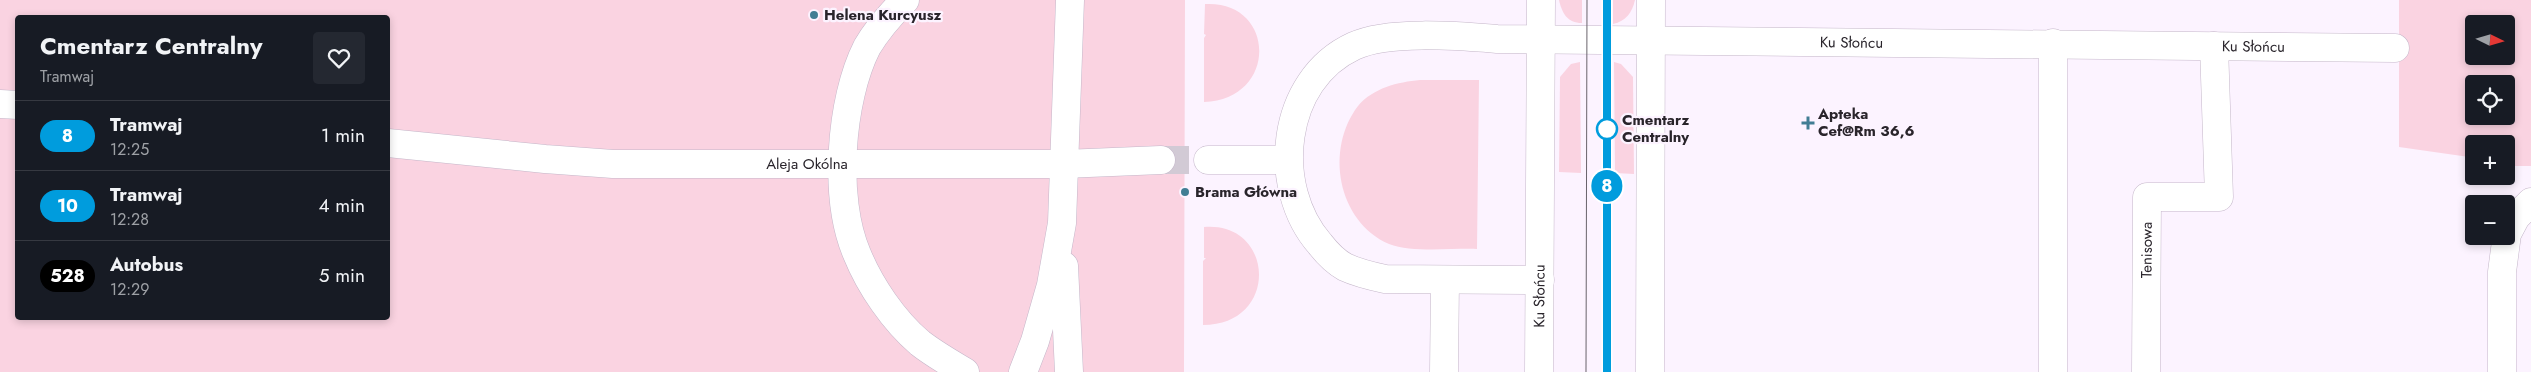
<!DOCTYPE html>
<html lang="pl">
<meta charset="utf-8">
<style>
body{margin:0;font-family:Jost,sans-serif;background:#242831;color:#f1f3f6;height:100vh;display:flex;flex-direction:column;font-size:19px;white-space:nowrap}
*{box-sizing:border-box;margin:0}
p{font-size:16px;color:#9ea1a6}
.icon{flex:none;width:28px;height:28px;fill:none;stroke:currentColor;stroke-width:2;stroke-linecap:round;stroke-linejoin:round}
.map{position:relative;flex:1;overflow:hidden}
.sheet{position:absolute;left:15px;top:15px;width:375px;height:305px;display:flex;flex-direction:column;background:#171b24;border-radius:5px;box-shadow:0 2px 8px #0003}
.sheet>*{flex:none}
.badge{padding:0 10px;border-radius:16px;font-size:18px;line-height:32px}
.needle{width:32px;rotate:95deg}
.buttons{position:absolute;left:2465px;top:15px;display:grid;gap:10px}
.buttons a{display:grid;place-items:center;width:50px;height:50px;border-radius:5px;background:#171b24;box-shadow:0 2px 8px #0003;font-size:25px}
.map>.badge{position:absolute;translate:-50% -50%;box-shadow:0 0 0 2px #fff}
.round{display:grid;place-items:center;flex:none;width:52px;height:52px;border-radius:5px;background:#242831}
.overview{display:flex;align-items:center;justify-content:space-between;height:85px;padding:0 25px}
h1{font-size:24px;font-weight:700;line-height:38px}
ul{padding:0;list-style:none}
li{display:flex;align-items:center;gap:15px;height:70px;padding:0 25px;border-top:1px solid #363941}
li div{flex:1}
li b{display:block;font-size:19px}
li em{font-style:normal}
li .badge{min-width:55px;font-weight:700;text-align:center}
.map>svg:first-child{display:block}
.green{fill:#fad3e1;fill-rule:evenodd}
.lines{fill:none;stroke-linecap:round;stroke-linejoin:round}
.minor-tunnel{stroke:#d2cad5;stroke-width:28;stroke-dasharray:28 14;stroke-linecap:butt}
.minor-casing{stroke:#c4b6c9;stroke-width:29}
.major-casing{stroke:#c4b6c9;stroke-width:29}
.minor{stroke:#fff;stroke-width:28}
.major{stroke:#fff;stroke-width:28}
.tram{stroke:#69636b;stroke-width:1}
.line-casing{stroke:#fff;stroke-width:11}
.line{stroke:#009cdd;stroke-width:8}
.poi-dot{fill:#417d94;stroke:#fcf3ff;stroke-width:2}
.stop-dot{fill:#fff;stroke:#009cdd;stroke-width:2.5}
.labels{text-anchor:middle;stroke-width:4.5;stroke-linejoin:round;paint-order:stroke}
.poi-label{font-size:15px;font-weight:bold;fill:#29242b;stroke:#fcf3ff;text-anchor:start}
.street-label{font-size:15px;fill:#29242b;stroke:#fcf3ff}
.stop-label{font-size:15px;font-weight:bold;fill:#29242b;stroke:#fcf3ff;text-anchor:start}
</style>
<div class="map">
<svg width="2531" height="372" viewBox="0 0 2531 372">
<rect width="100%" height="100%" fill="#fcf3ff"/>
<!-- green -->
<g class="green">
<path d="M0,0H1185L1184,372H0ZM18,18H388V318H18Z"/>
<path d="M1559,0H1582V23C1567,23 1562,13 1559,0Z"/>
<path d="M1613,0H1635C1632,13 1626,21 1613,24Z"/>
<path d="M2399,0H2531V166H2506V144H2474V166L2468,167L2469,157L2399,147ZM2474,24H2506V56H2474ZM2474,84H2506V116H2474Z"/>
<path d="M1205,4C1276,0 1279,99 1204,102V38L1206,35L1204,34Z"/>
<path d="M1580,62L1581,173L1559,172L1560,77L1571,64Z"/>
<path d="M1614,62L1621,64L1633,77L1634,174L1615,173Z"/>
<path d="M1420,80H1479L1477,249C1452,248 1412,253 1389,244C1337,221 1325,149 1358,106C1373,88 1398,82 1420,80Z"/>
<path d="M1204,227C1275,221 1280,325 1203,325V261L1206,258H1204Z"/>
</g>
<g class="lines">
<!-- minor-tunnel -->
<path class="minor-tunnel" d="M1161,160H1208"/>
<!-- minor casing -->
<g class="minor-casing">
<g id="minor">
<path d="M905,0C891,14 877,30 867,47C840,100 833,199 857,254C870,286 894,321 920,343C934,354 950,363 965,372"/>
<path d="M0,104L18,105"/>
<path id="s1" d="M388,143L545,159L613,164H1064L1161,160"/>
<path d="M1208,160H1288"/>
<path d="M1064,266L1069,372"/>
<path id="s2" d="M1540,280L1385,279C1371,276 1358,273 1345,267C1336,262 1327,253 1320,244C1270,187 1280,80 1354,46C1388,30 1459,36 1497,39L2395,48"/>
<path d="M1023,372L1035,341L1051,285L1062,223L1070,0"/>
<path d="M1444,372L1445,280"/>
<path d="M2053,372V43"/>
<path id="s3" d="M2146,372L2147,197H2219L2214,46"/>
<path d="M2502,372V272L2507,234L2516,217L2531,202"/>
</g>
</g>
<!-- major casing -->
<g class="major-casing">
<g id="major">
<path id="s4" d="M1539,372L1541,0"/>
<path d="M1650,372L1651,0"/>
</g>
</g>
<!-- minor -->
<use href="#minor" class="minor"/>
<!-- major -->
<use href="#major" class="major"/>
<!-- tram -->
<g class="tram">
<path d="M1586,372L1587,0"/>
<path d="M1607,372V0"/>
</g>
</g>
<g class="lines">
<!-- line casing -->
<g class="line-casing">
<path id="line" d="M1607,0V372"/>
</g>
<!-- line -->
<use href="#line" class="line"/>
</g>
<!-- markers -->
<g class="poi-dot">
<circle cx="814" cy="15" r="5"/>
<path d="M1805.5 115.5h5v5h5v5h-5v5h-5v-5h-5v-5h5z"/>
<circle cx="1185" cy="192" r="5"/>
</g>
<circle class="stop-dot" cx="1607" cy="129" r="10"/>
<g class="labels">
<!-- poi labels -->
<g class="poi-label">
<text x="824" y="20">Helena Kurcyusz</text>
<text x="1818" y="119">Apteka<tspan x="1818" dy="17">Cef@Rm 36,6</tspan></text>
<text x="1195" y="197">Brama Główna</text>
</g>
<!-- street labels -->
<g class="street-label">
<text dy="5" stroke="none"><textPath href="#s2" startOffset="960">Ku Słońcu</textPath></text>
<text dy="5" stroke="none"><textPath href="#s2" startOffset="1362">Ku Słońcu</textPath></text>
<text dy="5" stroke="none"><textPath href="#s1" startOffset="420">Aleja Okólna</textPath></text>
<text dy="5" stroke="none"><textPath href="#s3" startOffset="122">Tenisowa</textPath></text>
<text dy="5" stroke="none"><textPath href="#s4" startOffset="76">Ku Słońcu</textPath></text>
</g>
<!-- stop labels -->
<g class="stop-label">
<text x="1622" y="125">Cmentarz<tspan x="1622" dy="17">Centralny</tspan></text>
</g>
</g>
</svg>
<div class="buttons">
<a><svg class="needle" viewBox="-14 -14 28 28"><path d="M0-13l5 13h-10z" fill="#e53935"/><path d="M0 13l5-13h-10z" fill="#9ea1a6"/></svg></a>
<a><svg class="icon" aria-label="locate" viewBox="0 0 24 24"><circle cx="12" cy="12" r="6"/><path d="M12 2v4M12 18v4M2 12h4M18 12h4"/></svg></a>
<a>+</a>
<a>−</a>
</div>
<b class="badge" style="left:1607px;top:186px;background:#009cdd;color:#fff">8</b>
<section class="sheet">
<div class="overview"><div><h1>Cmentarz Centralny</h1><p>Tramwaj</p></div><a class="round"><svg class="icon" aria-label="heart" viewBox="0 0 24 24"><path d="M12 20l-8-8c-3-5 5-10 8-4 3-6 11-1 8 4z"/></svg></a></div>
<ul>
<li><span class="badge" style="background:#009cdd;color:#fff">8</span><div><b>Tramwaj</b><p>12:25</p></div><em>1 min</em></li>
<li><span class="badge" style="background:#009cdd;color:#fff">10</span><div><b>Tramwaj</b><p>12:28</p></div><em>4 min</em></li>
<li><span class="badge" style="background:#000;color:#fff">528</span><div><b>Autobus</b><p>12:29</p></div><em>5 min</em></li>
</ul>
</section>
</div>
